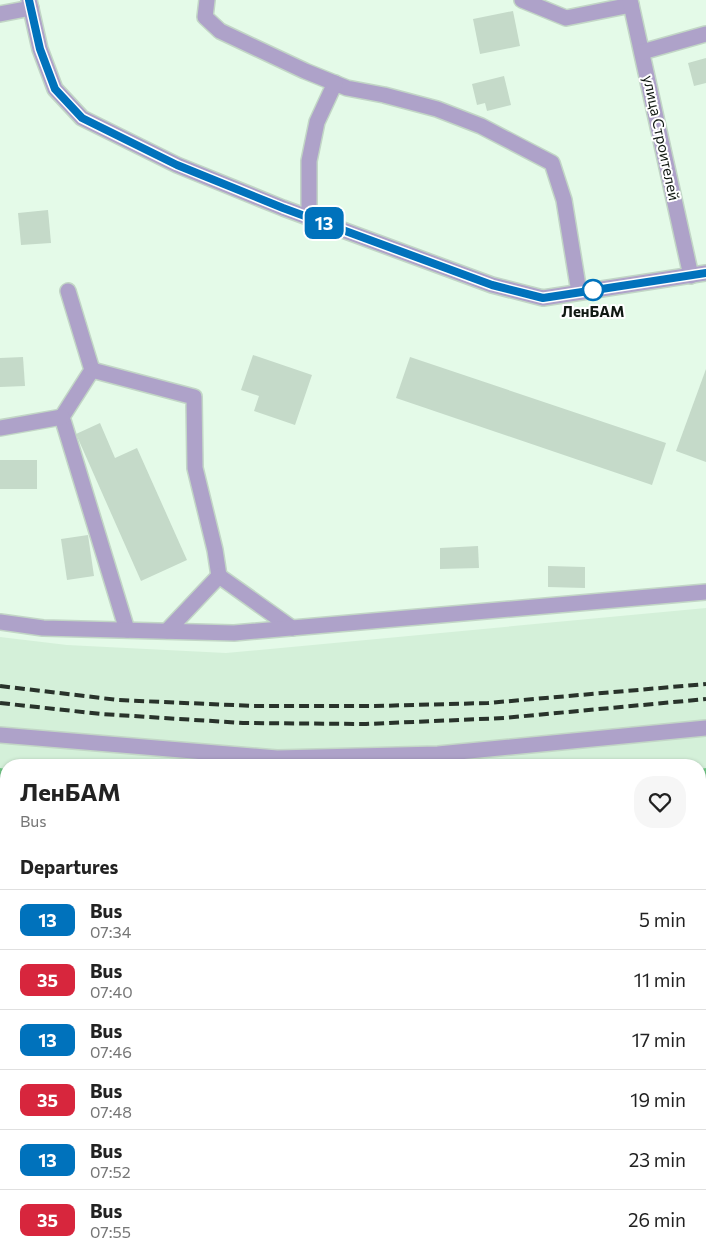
<!DOCTYPE html>
<meta charset="utf-8">
<style>
body{margin:0;font-family:Commissioner,sans-serif;background:#f6f6f6;color:#222;height:100vh;display:flex;flex-direction:column;font-size:19px;white-space:nowrap}
*{box-sizing:border-box;margin:0}
p{font-size:16px;color:#767676}
.icon{flex:none;width:28px;height:28px;fill:none;stroke:currentColor;stroke-width:2;stroke-linecap:round;stroke-linejoin:round}
.map{position:relative;flex:1;overflow:hidden}
.details{position:absolute;left:0px;top:759px;width:706px;height:501px;display:flex;flex-direction:column;background:#fff;border-radius:20px 20px 0 0;box-shadow:0 1px 4px #0004}
.details>*{flex:none}
.badge{padding:0 10px;border-radius:8px;font-size:18px;line-height:32px}
.map>.badge{position:absolute;translate:-50% -50%;box-shadow:0 0 0 2px #fff}
h2{padding:0 20px;font-size:19px;line-height:45px}
.round{display:grid;place-items:center;flex:none;width:52px;height:52px;border-radius:20px;background:#f6f6f6}
.headline{display:flex;align-items:center;justify-content:space-between;height:85px;padding:0 20px}
h1{font-size:24px;font-weight:700;line-height:38px}
ul{padding:0;list-style:none}
li{display:flex;align-items:center;gap:15px;height:60px;padding:0 20px;border-top:1px solid #e0e0e0}
li div{flex:1}
li b{display:block;font-size:19px}
li em{font-style:normal}
li .badge{min-width:55px;font-weight:700;text-align:center}
.map>svg:first-child{display:block}
.built{fill:#d4f0d9}
.forest{fill:#72c987}
.lines{fill:none;stroke-linecap:round;stroke-linejoin:round}
.river{stroke:#d8c8fe;stroke-width:38}
.building{fill:#c5dac9}
.minor-casing{stroke:#c2d6c6;stroke-width:18}
.minor{stroke:#aea2c9;stroke-width:15}
.rail{stroke:#29332b;stroke-width:4;stroke-dasharray:10 5;stroke-linecap:butt}
.line-casing{stroke:#fff;stroke-width:11}
.line{stroke:#0072bc;stroke-width:8}
.stop-dot{fill:#fff;stroke:#0072bc;stroke-width:2.5}
.labels{text-anchor:middle;stroke-width:4;stroke-linejoin:round;paint-order:stroke}
.street-label{font-size:15px;fill:#111913;stroke:#fff}
.stop-label{font-size:15px;font-weight:bold;fill:#111913;stroke:#fff}
</style>
<div class="map">
<svg width="706" height="1259" viewBox="0 0 706 1259">
<rect width="100%" height="100%" fill="#e4fae8"/>
<!-- built -->
<path class="built" d="M706,608V768L700,769V765H6V769L0,768V637L67,645L226,653Z"/>
<!-- forest -->
<path class="forest" d="M0,768L6,769V1254H700V769L706,768V1259H0Z"/>
<g class="lines">
<!-- river -->
<g class="river">
<path d="M700,1110L706,1109"/>
<path d="M0,1218L6,1216"/>
<path d="M456,1254L468,1259"/>
</g>
</g>
<!-- building -->
<g class="building">
<path d="M513,11L520,46L480,54L473,19Z"/>
<path d="M706,58V83L694,86L688,63Z"/>
<path d="M504,76L511,105L487,111L485,103L477,105L472,84Z"/>
<path d="M48,210L51,243L21,245L18,213Z"/>
<path d="M253,355L312,375L295,425L254,411L259,396L241,390Z"/>
<path d="M23,357L25,386L0,387V358Z"/>
<path d="M410,357L666,443L652,485L396,398Z"/>
<path d="M706,369V462L676,451Z"/>
<path d="M100,423L115,458L137,448L187,560L141,581L76,434Z"/>
<rect x="0" y="460" width="37" height="29"/>
<path d="M88,535L94,576L67,580L61,539Z"/>
<path d="M478,546L479,568L440,569V548Z"/>
<path d="M548,566L585,567V588L548,587Z"/>
</g>
<g class="lines">
<!-- minor casing -->
<g class="minor-casing">
<g id="minor">
<path d="M29,0L40,49L55,89L82,118L177,165L283,208L492,285L543,298L706,273"/>
<path d="M207,0L205,17L220,31L305,71L347,88L384,95L437,109L481,126L552,163L564,200L579,292"/>
<path d="M522,0L566,18L631,5"/>
<path d="M630,0L691,276"/>
<path d="M0,14L31,8"/>
<path d="M642,52L706,34"/>
<path d="M309,218V161L317,122L335,83"/>
<path d="M68,291L92,370L62,417L127,630"/>
<path d="M92,370L194,397L195,468L215,550L219,576L292,628"/>
<path d="M0,428L62,417"/>
<path d="M0,622L43,628L234,633L706,592"/>
<path d="M167,631L219,576"/>
<path d="M0,735L277,758L438,754L706,728"/>
</g>
</g>
<!-- minor -->
<use href="#minor" class="minor"/>
<!-- rail -->
<g class="rail">
<path d="M0,686L118,700L254,706H375L488,703L706,684"/>
<path d="M0,703L101,714L243,723L366,724L504,718L706,699"/>
</g>
</g>
<g class="lines">
<!-- line casing -->
<g class="line-casing">
<path id="line" d="M29,0L40,49L55,89L82,118L177,165L283,208L492,285L543,298L706,273"/>
</g>
<!-- line -->
<use href="#line" class="line"/>
</g>
<!-- markers -->
<circle class="stop-dot" cx="593" cy="290" r="10"/>
<g class="labels">
<!-- street labels -->
<g class="street-label">
<text transform="translate(661 138) rotate(78)" y="5">улица Строителей</text>
</g>
<!-- stop labels -->
<g class="stop-label">
<text x="593" y="317">ЛенБАМ</text>
</g>
</g>
</svg>
<b class="badge" style="left:324px;top:223px;background:#0072bc;color:#fff">13</b>
<section class="details">
<div class="headline"><div><h1>ЛенБАМ</h1><p>Bus</p></div><a class="round"><svg class="icon" aria-label="heart" viewBox="0 0 24 24"><path d="M12 20l-8-8c-3-5 5-10 8-4 3-6 11-1 8 4z"/></svg></a></div>
<h2>Departures</h2>
<ul>
<li><span class="badge" style="background:#0072bc;color:#fff">13</span><div><b>Bus</b><p>07:34</p></div><em>5 min</em></li>
<li><span class="badge" style="background:#d7263d;color:#fff">35</span><div><b>Bus</b><p>07:40</p></div><em>11 min</em></li>
<li><span class="badge" style="background:#0072bc;color:#fff">13</span><div><b>Bus</b><p>07:46</p></div><em>17 min</em></li>
<li><span class="badge" style="background:#d7263d;color:#fff">35</span><div><b>Bus</b><p>07:48</p></div><em>19 min</em></li>
<li><span class="badge" style="background:#0072bc;color:#fff">13</span><div><b>Bus</b><p>07:52</p></div><em>23 min</em></li>
<li><span class="badge" style="background:#d7263d;color:#fff">35</span><div><b>Bus</b><p>07:55</p></div><em>26 min</em></li>
</ul>
</section>
</div>
